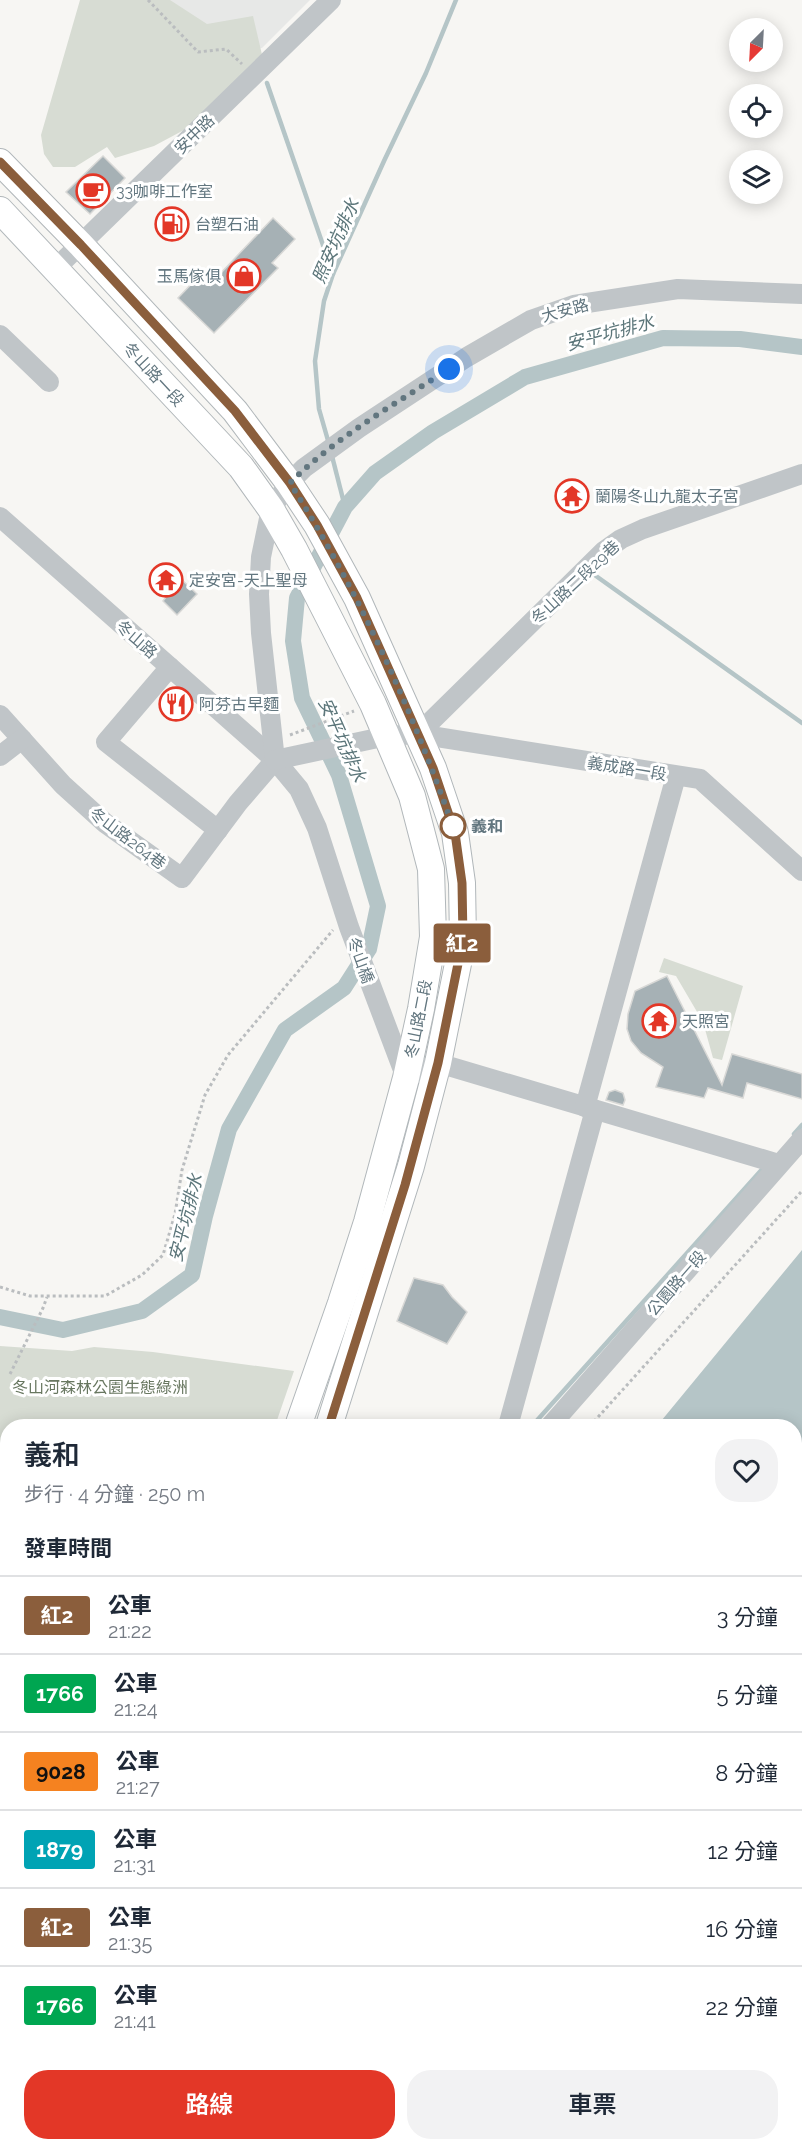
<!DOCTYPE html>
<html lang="zh-TW">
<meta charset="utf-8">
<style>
body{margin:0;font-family:Raleway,"Noto Sans TC",sans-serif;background:#f2f2f3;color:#1f2937;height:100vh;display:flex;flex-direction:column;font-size:22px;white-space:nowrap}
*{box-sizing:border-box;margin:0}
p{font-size:20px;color:#747a83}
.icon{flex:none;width:33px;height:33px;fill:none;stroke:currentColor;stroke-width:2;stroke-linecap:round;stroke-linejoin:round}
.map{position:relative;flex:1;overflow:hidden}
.drawer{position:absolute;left:0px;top:1419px;width:802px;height:732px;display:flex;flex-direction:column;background:#fff;border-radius:24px 24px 0 0;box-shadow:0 3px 15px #0003}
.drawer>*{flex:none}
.badge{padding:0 12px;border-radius:4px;font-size:21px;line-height:39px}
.needle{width:39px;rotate:204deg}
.tools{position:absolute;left:729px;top:18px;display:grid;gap:12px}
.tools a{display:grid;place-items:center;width:54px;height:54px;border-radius:50%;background:#fff;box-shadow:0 3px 15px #0003;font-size:30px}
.you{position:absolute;width:30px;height:30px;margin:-15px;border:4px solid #fff;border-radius:50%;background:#1a73e8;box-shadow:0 0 0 9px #1a73e833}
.map>.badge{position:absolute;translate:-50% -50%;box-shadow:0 0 0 3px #fff}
h2{padding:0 24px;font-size:22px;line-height:54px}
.round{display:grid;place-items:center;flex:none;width:63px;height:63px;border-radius:24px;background:#f2f2f3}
.overview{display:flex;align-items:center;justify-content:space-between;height:102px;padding:0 24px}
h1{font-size:28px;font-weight:600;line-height:45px}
.primary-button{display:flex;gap:12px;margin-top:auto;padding:12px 24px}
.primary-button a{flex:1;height:69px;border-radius:24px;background:#e33727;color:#fff;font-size:24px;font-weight:600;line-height:69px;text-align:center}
.primary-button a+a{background:#f2f2f3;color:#1f2937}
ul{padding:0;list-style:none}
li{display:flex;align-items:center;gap:18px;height:78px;padding:0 24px;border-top:2px solid #e0e1e3}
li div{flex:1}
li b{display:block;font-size:22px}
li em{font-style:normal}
li .badge{min-width:66px;font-weight:700;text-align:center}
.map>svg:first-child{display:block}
.built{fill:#e7e8e7}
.green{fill:#d7dcd3}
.water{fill:#b5c5c7}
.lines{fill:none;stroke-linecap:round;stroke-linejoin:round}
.stream{stroke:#b5c5c7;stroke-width:4.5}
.canal{stroke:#b5c5c7;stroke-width:16}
.building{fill:#a6b1b5;stroke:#d8d8d6;stroke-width:1.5}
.major-casing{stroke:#b1b7ba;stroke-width:28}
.path{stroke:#babdbf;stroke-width:3;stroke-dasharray:3 3;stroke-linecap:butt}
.minor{stroke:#c0c5c8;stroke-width:20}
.major{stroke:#fff;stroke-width:26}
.line-casing{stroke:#fff;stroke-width:14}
.line{stroke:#8b5e3c;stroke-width:9}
.walk{stroke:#62767f;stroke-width:6;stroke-dasharray:0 10.8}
.stop-dot{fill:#fff;stroke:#8b5e3c;stroke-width:3}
.labels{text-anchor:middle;stroke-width:6;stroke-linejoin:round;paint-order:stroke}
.street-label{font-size:16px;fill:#62767f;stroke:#fff}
.poi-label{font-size:16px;fill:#62767f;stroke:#fff;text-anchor:start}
.stop-label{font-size:16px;font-weight:bold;fill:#62767f;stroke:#fff;text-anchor:start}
.park-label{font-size:16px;fill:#687760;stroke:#fff}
.water-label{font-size:18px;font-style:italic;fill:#5c767a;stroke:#fff}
</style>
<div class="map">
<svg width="802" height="2151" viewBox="0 0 802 2151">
<rect width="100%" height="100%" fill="#f7f6f3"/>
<!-- built -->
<path class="built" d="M152,0H310L262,48L246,49Z"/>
<!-- green -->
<g class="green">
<path d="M80,0H170L207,24L253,16L263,59L184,130L154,146L115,158L107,147L75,167H53L44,154L41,135Z"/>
<path d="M664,958L743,986L722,1060L713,1058L703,1022L676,976L659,972Z"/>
<path d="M0,1346L72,1351L94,1347L153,1352L294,1371L275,1426H8V2144H40L37,2151H0Z"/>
</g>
<!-- water -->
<g class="water">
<path d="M802,1250V1494L795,1503V1426H657Z"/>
<path d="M0,1744L8,1745L7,1866L0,1867Z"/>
</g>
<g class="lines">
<!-- stream -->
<g class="stream">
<path d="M267,83L333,274"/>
<path d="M329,444L319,409L315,361L324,301L333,274L384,161L426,73L456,0"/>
<path d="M332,456L345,507"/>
<path d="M589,571L802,723"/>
<path d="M794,1134L802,1125"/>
<path d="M532,1426L766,1165"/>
<path d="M795,1643L802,1635"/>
</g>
<!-- canal -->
<path class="canal" d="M0,1317L63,1330L142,1311L192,1275L205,1216L229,1129L285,1030L344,988L369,949L378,906L339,775L302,698L293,641L297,598L345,507L375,473L433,432L525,377L663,338L740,339L802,347"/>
</g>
<!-- building -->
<g class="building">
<path d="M103,156L125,178L90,214L66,192Z"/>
<path d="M273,218L295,239L272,263L278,268L214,333L178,298L200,275L209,279L218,276Z"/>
<path d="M559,486L586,487L584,507L559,504Z"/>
<path d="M165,564L197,594L177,615L163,601L166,597L150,582Z"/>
<path d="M667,976L722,1085L732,1054L802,1074V1099L747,1083L743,1098L708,1088L704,1098L656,1087L663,1067L641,1053L631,1041L627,1029L628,1014L635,991Z"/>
<path d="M615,1090L623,1093L625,1100L623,1105L606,1100L609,1092Z"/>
<path d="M414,1278L443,1285L452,1297L467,1312L447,1344L397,1321Z"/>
</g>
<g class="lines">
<!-- major casing -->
<g class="major-casing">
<g id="major">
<path d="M0,162L81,245L235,411L289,483L317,525L357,598L433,768L455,833L462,883L463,939L438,1063L411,1166L329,1426"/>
<path d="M0,210L241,467L271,509L294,549L373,704L412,796L431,869L433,937L421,1009L406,1078L367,1222L341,1303L298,1426"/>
<path d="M37,2151L40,2144"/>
<path d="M79,2151L82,2144"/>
</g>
</g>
<!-- path -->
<g class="path">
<path d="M148,0L198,52L226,49L242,64"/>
<path d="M290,735L354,711"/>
<path d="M0,1287L30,1296H105L142,1275L163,1255L175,1214L182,1170L205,1095L228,1055L333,930"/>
<path d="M10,1374L43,1308L47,1297"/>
<path d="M590,1426L802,1191"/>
<path d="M795,1585L802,1577"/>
<path d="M0,1592L8,1602"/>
<path d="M0,1898L8,1895"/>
<path d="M0,1973L8,1982"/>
<path d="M4,2151L8,2141"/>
</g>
<!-- minor -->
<g class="minor">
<path d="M56,268L331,0"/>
<path d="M0,335L49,382"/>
<path d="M0,517L275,760L299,789L317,828L349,927L406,1078L438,1063L779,1164"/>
<path d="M170,667L106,742L218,830"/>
<path d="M0,715L63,785L105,823L182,878L238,803L275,760"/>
<path d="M418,734L604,551L621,539L643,529L802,474"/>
<path d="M0,756L22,739"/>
<path d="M275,760L261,633L259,594L261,557L271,509L289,483L304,468L359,428L467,357L531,320L574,305L678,289L802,294"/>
<path d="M275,760L387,736L418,734L700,779L802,871"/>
<path d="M585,1107L676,776"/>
<path d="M508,1426L595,1110"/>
<path d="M550,1426L802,1139"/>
<path d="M795,1622L802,1614"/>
<path d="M646,2144L661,2148L677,2147L679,2144"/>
<path d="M751,2144L757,2151"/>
<path d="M299,2151L301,2144"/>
</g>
<!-- major -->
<use href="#major" class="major"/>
</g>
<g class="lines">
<!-- line casing -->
<g class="line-casing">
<path id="line" d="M0,162L81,245L235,411L290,483L317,525L357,598L433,768L455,833L462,883L463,939L438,1063L405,1185L329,1426"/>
</g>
<!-- line -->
<use href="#line" class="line"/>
<!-- walk -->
<path class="walk" d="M449,369C395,404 336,437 290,483C359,592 413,711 455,833L453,826"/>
</g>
<!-- icons -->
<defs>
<g id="cafe-ring" transform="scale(1.725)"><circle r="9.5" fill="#fff" stroke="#e33727" stroke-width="1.5"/><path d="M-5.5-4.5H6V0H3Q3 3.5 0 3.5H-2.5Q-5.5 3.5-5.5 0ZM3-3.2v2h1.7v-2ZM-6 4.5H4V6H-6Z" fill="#e33727"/></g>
<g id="fuel-ring" transform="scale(1.725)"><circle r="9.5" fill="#fff" stroke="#e33727" stroke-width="1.5"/><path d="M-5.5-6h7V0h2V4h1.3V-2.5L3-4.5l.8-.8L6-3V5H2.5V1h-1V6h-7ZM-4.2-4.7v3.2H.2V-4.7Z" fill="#e33727"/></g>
<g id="shop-ring" transform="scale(1.725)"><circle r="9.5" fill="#fff" stroke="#e33727" stroke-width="1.5"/><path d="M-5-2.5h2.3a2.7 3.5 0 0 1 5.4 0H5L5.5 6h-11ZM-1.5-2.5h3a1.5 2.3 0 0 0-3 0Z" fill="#e33727"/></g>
<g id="temple-ring" transform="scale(1.725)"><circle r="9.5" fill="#fff" stroke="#e33727" stroke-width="1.5"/><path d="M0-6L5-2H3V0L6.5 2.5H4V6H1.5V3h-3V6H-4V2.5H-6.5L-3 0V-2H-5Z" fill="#e33727"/></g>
<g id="restaurant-ring" transform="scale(1.725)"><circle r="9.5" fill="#fff" stroke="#e33727" stroke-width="1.5"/><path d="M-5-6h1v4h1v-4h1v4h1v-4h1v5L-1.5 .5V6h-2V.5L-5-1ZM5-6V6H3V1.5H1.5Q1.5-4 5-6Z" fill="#e33727"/></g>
</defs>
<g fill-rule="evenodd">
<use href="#cafe-ring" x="93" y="191"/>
<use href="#fuel-ring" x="172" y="224"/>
<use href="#shop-ring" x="244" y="276"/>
<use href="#temple-ring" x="572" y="496"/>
<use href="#temple-ring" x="166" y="580"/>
<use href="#restaurant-ring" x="176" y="704"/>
<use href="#temple-ring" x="659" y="1021"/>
</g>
<!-- markers -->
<circle class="stop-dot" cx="453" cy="826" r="12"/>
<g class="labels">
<!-- street labels -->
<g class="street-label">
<text transform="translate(194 134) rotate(-44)" y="6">安中路</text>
<text transform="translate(565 310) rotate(-15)" y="6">大安路</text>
<text transform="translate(154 374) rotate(47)" y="6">冬山路一段</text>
<text transform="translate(575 582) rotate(-43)" y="6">冬山路二段29巷</text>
<text transform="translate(137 639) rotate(41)" y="6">冬山路</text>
<text transform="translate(627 768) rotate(9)" y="6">義成路一段</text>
<text transform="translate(128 838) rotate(37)" y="6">冬山路264巷</text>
<text transform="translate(361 960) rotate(70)" y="6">冬山橋</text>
<text transform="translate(418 1019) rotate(-79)" y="6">冬山路二段</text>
<text transform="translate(676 1283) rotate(-49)" y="6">公園路一段</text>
</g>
<!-- poi labels -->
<g class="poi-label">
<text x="116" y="197">33咖啡工作室</text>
<text x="195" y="230">台塑石油</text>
<text x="221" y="282" text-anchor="end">玉馬傢俱</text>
<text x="595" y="502">蘭陽冬山九龍太子宮</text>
<text x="189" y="586">定安宮-天上聖母</text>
<text x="199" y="710">阿芬古早麵</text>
<text x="682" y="1027">天照宮</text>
</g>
<!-- stop labels -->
<g class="stop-label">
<text x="471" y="832">義和</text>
</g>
<!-- park labels -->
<g class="park-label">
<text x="100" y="1393">冬山河森林公園生態綠洲</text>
</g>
<!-- water labels -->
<g class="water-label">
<text transform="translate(336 241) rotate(-66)" y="6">照安坑排水</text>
<text transform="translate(610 333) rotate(-15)" y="6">安平坑排水</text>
<text transform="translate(342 740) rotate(66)" y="6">安平坑排水</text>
<text transform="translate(186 1218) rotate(-76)" y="6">安平坑排水</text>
</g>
</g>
</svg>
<div class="tools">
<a><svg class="needle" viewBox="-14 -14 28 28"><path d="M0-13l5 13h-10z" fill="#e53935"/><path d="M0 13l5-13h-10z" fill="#747a83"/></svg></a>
<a><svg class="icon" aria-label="locate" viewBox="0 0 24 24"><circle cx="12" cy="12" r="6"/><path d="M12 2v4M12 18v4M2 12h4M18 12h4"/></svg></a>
<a><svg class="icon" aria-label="layers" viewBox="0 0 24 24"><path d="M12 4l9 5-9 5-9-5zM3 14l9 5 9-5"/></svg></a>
</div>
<div class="you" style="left:449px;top:369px"></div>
<b class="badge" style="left:462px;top:943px;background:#8b5e3c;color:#fff">紅2</b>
<section class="drawer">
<div class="overview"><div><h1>義和</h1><p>步行 · 4 分鐘 · 250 m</p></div><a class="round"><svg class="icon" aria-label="heart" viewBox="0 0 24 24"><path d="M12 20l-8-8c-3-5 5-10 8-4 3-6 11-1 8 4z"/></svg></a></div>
<h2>發車時間</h2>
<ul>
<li><span class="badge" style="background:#8b5e3c;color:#fff">紅2</span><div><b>公車</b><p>21:22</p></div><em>3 分鐘</em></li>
<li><span class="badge" style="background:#00a651;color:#fff">1766</span><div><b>公車</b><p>21:24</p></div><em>5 分鐘</em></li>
<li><span class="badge" style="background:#f58220;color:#111">9028</span><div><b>公車</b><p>21:27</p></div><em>8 分鐘</em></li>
<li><span class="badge" style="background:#00a3b4;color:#fff">1879</span><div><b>公車</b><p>21:31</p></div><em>12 分鐘</em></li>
<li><span class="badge" style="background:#8b5e3c;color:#fff">紅2</span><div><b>公車</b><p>21:35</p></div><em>16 分鐘</em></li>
<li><span class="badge" style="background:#00a651;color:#fff">1766</span><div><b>公車</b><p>21:41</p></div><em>22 分鐘</em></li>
</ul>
<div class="primary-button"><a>路線</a><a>車票</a></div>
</section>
</div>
